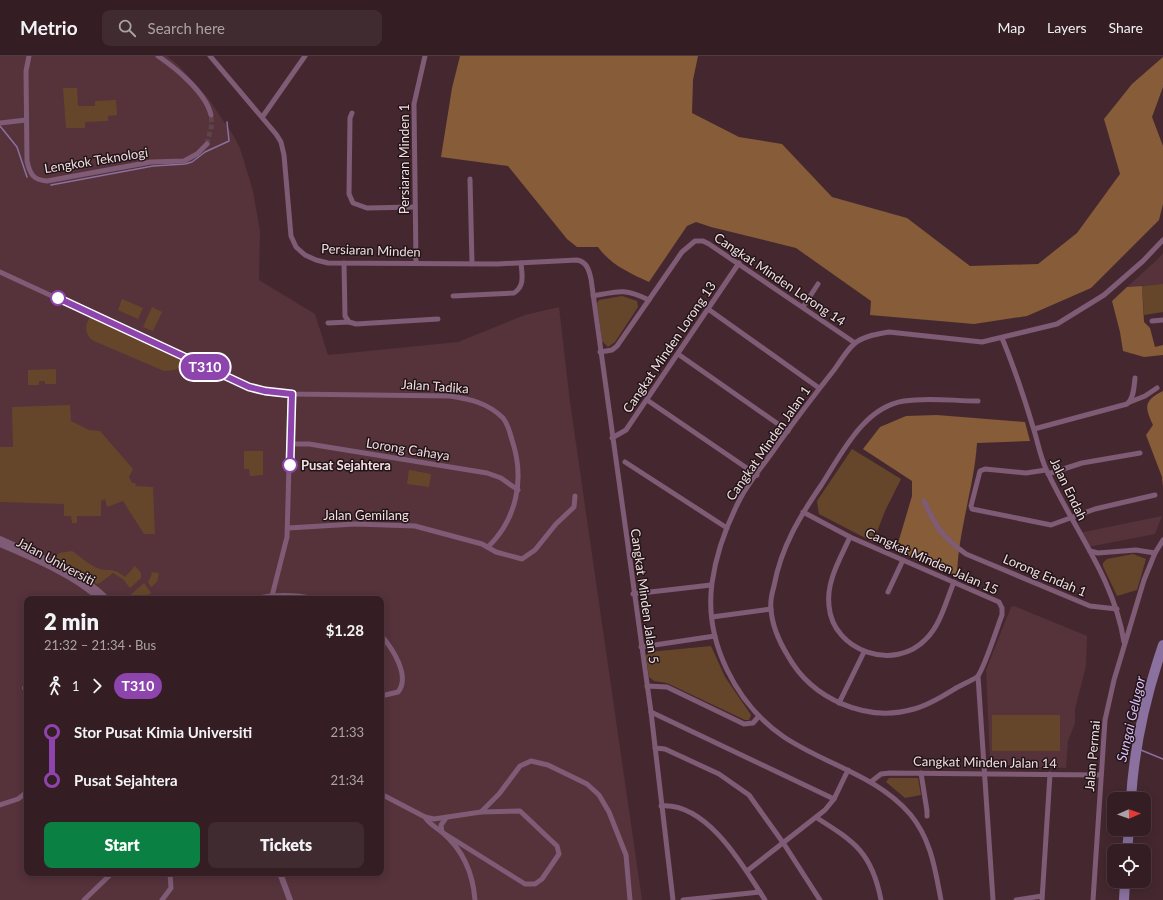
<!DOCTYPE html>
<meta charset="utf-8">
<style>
body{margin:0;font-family:Lato,sans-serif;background:#3f2b30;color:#f1f3f6;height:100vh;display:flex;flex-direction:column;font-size:15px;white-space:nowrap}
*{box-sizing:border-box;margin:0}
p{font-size:13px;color:#a9a2a6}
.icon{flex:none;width:22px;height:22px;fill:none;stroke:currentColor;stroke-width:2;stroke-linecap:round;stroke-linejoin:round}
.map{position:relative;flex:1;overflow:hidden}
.sheet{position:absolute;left:24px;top:540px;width:360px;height:280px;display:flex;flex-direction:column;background:#341e23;border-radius:8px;box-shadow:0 2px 10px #0003,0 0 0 1px #4e3c41}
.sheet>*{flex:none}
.badge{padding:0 8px;border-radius:13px;font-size:14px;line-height:26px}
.needle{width:26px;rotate:88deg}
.buttons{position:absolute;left:1107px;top:736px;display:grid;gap:8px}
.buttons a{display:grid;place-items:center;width:44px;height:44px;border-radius:8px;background:#341e23;box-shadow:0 2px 10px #0003,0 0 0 1px #4e3c41;font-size:20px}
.map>.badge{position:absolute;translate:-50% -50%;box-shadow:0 0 0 2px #fff}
.legs{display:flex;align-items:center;gap:6px;height:44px;padding:0 20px;font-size:13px}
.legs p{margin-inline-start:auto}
.summary{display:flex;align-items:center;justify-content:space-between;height:68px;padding:0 20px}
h1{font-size:22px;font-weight:800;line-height:30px}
.cta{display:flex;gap:8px;margin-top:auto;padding:8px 20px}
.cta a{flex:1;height:46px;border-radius:8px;background:#0b8043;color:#fff;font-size:16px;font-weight:800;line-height:46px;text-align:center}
.cta a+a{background:#3f2b30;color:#f1f3f6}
ul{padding:0 20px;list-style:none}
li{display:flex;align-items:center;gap:14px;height:48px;font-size:15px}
li i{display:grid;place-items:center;width:6px;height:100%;margin:0 5px;background:currentColor}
li i::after{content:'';width:10px;height:10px;margin:-5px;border:3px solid;border-radius:50%;background:#341e23}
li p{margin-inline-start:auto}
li:first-child i{background:linear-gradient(#0000 50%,currentColor 0)}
li:last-child i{background:linear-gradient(currentColor 50%,#0000 0)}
header{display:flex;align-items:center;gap:24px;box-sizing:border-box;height:56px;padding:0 20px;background:#341e23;border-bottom:1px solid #4e3c41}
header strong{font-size:19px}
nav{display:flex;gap:22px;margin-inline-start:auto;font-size:14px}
.search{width:280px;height:36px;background:#3f2b30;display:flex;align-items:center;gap:10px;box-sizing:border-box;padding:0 14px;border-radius:8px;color:#a9a2a6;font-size:15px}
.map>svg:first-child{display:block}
.built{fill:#56323b;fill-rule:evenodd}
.green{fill:#66462a}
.forest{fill:#865c39}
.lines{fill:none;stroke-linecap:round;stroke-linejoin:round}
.stream{stroke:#8a719f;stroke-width:1.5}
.river{stroke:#8a719f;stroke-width:10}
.minor-tunnel{stroke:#5f434a;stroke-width:5;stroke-dasharray:5 2.5;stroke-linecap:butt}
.pedestrian{stroke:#7f5b75;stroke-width:4}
.minor{stroke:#7f5b75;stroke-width:5}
.tertiary{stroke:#7f5b75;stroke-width:6}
.line-1-casing{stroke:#fff;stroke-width:9}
.line-1{stroke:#8e44ad;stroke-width:6}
.stop-1-dot{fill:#fff;stroke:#8e44ad;stroke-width:2}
.labels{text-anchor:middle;stroke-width:3;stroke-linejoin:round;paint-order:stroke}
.street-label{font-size:13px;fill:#f2dee2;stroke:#221518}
.stop-label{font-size:13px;font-weight:bold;fill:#f2dee2;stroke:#221518;text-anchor:start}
.water-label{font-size:14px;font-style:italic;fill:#dcbef6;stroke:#221518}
</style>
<header>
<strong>Metrio</strong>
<div class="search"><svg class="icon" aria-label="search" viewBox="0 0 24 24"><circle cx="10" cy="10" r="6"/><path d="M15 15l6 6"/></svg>Search here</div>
<nav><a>Map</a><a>Layers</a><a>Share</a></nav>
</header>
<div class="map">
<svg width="1163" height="844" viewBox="0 0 1163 844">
<rect width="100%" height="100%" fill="#45282f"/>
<!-- built -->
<g class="built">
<path d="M0,0H167L178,9L208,42L233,79L240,92L253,135L260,175L259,224L315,258L328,299L458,286L525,259L559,251L570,346L642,844H0ZM27,543H381V817H27Z"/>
<path d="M1163,197V228L1127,231L1158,203Z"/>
<path d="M1162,460L1155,478L1088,491L1079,477Z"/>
<path d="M1014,550L1087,580L1086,610L1075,653V667L1068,685L1066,712L995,709L990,705L986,614L1011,551Z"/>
</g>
<!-- green -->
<g class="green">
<path d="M63,32H77L78,50H95V45L116,44L117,59L108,60V65L85,66V72H66Z"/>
<path d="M1163,228V256L1144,259L1142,230Z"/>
<path d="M622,240L637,245L638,251L615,286L608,291L602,285L597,247L599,244Z"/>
<path d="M122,243L143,252L138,263L118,254Z"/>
<path d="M152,251L162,256L153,275L143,271Z"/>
<path d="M90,261L186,307L175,314L164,315L94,285C85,280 84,270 90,261Z"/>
<path d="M56,313V328H45V325H39V329H28V314Z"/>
<path d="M70,349L71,365L89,374L100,375L133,413L129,421L132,427H135L136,430L153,431L155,478H144L123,445L107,451L105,443L101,445V460H77V467H72L71,460H64V448L0,446V391H13L12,351Z"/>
<path d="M852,393L901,423L885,455L873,486L819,458L817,445Z"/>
<path d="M244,395H263V419L250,420L249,413H244Z"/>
<path d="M409,414L431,418L429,431L407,428Z"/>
<path d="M72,495C79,499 85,506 93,510C107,518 111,509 125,521L135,510L141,517V522L130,532L123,523L113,517L100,527L97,528L73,512L54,503L59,497Z"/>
<path d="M1133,498L1146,503L1137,534L1117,540L1103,510V507L1107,503Z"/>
<path d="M150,516L159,517L157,526L151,531L148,526L152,518Z"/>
<path d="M144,527L151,537L142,543H126Z"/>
<path d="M711,590L725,621L751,659L749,664H745L667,627L654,625L649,621L646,600L649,596Z"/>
<rect x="992" y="659" width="68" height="36"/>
<path d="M889,722H918L921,739L905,742L886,726Z"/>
</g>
<!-- forest -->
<g class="forest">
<path d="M460,0H698L693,24L692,57L739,81L782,88L832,141L907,162L970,210L1038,208L1077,177L1120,118L1104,63L1132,28L1163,1V31L1152,61L1163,90V148L1159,164L1091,232L1027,260L974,268L870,259L871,245L796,192L711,171L696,166L687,170L649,226C629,217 610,208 598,191H577L567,183L508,110L441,101L452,32Z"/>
<path d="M1142,230L1144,266L1150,272L1155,291L1163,289V299L1144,301L1123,295L1120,276L1112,245L1127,231Z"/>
<path d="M1163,335V431L1162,421L1146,379L1153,369C1145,351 1143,345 1163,335Z"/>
<path d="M937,359L1025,366L1030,385L977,387C974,432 958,475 957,520L896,494L912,440V425L863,393L880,371L906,360Z"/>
</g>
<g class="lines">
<!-- stream -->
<g class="stream">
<path d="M0,70L17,91L27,121"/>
<path d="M51,129L153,110L185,108L192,106L205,96L229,85L227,66"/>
<path d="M1136,692L1163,703"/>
</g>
<!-- river -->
<g class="river">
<path d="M1131,743C1134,691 1146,639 1163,589"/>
<path d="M1127,795L1129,773"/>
<path d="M1124,844L1125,825"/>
</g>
<!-- minor-tunnel -->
<path class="minor-tunnel" d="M207,88L212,68L211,59"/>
<!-- pedestrian -->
<path class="pedestrian" d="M24,632L27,629"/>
<!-- minor -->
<g class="minor">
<path d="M29,0L26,15L27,105C30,119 34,124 47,125L151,106L184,105L197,98L207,88"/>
<path d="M158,0C177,13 206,37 211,59"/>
<path d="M210,0L276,78L281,86L284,99L291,180L296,191L305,199L316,204L328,207L497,208L577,204C587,206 589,214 591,223L651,656L673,844"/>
<path d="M352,57L350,62L349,138L353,147L367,152L415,151"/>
<path d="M263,60L305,0"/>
<path d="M0,67L26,64"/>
<path d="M470,123L472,208"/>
<path d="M344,207L345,260L349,266L356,268L438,263"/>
<path d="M416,207L414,48L425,0"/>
<path d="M0,216L249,331L265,335L291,338L450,340C470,343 488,347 503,362C508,368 510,377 512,384C525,422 517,463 488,491"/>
<path d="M453,240L514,237C525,230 522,219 521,207"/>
<path d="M593,240C619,235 624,232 649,244"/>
<path d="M803,251L818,228"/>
<path d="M708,253L819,332"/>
<path d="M1152,265L1163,264"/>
<path d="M328,267L349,266"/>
<path d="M1002,282C1014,311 1024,341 1033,371C1038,386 1040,401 1047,415C1073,472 1114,522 1124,586"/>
<path d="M600,296L612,294L617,290L682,196L695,185H703L709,188L855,287"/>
<path d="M678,298L788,375"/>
<path d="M647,344L757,419"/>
<path d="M1130,346L1145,340L1157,332"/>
<path d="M1034,373L1127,348C1134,343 1134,330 1135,322"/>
<path d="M612,382L626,374L739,207"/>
<path d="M290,388H309L487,417L501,422L518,434"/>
<path d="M625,406L727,472"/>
<path d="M1046,414L1026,417L985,413L980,415L971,450L972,453L1051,469L1095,453L1155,439"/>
<path d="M1048,418L1082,407L1140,397"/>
<path d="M924,445C936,471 942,481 966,498L1090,550L1117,553"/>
<path d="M803,456L850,481L999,546L1002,552V559C998,569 983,616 977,621C971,625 963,628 956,632C943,640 929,649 914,653C866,667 812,643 788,600C780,587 772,569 771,553C770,546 772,537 774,530C781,491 800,460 822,428C842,397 864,351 904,345C928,341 954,345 978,345"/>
<path d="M288,472L355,468L415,470L482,488L496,496L522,503L535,494L556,468L574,451L575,440"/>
<path d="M850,481C840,503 826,526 829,550C833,596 895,616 926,583C941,568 946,545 954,526"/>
<path d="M1090,495L1098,497L1136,494L1155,497"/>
<path d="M888,536L903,504"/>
<path d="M633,538L711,529"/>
<path d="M272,540L287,481L291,338"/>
<path d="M255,543C275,538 296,539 316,543"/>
<path d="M712,561L771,553"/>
<path d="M381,579C392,592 411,620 398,636L381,640"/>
<path d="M641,591L715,580"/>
<path d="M978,620L993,844"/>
<path d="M647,630L667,631L744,668L753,667L759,660"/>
<path d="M839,647L864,596"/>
<path d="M651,656L834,743"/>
<path d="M655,692L665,693L719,718L749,739L784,788L820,844"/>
<path d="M921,717L927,755V760"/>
<path d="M872,725L881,718L890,717L1101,719"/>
<path d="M381,738L425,761L434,763L481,756L499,738L520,710L531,705L548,709L587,728L599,739L609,756L626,799L630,844"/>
<path d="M0,749L18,743L27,736"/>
<path d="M661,750C707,746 744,811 765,844"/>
<path d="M425,761C429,768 437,772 443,777C464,795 473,818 475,844"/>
<path d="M817,762C855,786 872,797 881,844"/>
<path d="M442,776L441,769L446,762"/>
<path d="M445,778L525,828H535L542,823L559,798L557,790L520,755L481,756"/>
<path d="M747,815L825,754L834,743L848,714"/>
<path d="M84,844L112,817"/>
<path d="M162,844L171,832L170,817"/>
<path d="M683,844L760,836"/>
<path d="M941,844C935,813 931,783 910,758C876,719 826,709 784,681C736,648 704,586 712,527C716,498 726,470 740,443C750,424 766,406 778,388C796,363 815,338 834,314C840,306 846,295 854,288C863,280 878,278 889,276L982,286L1057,268L1104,239L1143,205L1163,184"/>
<path d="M1016,844L1042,840"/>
<path d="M1042,844L1050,718"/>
<path d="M1093,844L1105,664L1114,624L1144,524L1155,497L1163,484"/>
</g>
<!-- tertiary -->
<g class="tertiary">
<path d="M0,483C37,500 78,514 107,543"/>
<path d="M0,488C33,502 74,519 100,543"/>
<path d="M280,817L290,844"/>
</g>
</g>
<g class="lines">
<!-- line-1 casing -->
<g class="line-1-casing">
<path id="line-1" d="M58,242L249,331L265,335L292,338L290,409"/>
</g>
<!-- line-1 -->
<use href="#line-1" class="line-1"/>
</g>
<!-- markers -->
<g class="stop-1-dot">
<circle cx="58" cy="242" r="7"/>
<circle cx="290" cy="409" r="7"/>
</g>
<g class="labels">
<!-- street labels -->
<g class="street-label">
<text transform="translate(404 103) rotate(-90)" y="5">Persiaran Minden 1</text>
<text transform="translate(96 104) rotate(-9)" y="5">Lengkok Teknologi</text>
<text transform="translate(371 194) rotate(2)" y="5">Persiaran Minden</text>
<text transform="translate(780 223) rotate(34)" y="5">Cangkat Minden Lorong 14</text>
<text transform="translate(669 291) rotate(-56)" y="5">Cangkat Minden Lorong 13</text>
<text transform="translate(435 330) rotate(4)" y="5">Jalan Tadika</text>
<text transform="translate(768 387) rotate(-55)" y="5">Cangkat Minden Jalan 1</text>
<text transform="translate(408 393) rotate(9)" y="5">Lorong Cahaya</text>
<text transform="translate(1069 433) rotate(64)" y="5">Jalan Endah</text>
<text x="366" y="464">Jalan Gemilang</text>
<text transform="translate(56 505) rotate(28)" y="5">Jalan Universiti</text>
<text transform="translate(932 505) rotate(24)" y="5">Cangkat Minden Jalan 15</text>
<text transform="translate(1045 519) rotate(23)" y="5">Lorong Endah 1</text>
<text transform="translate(645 540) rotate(82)" y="5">Cangkat Minden Jalan 5</text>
<text transform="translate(1092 700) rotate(-85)" y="5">Jalan Permai</text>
<text transform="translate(985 706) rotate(1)" y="5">Cangkat Minden Jalan 14</text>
</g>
<!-- stop labels -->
<g class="stop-label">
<text x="301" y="414">Pusat Sejahtera</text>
</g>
<!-- water labels -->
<g class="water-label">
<text transform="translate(1131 663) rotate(-77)" y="5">Sungai Gelugor</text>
</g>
</g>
</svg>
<div class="buttons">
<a><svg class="needle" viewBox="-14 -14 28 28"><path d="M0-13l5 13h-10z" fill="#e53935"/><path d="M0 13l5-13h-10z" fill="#a9a2a6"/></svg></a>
<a><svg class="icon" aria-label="locate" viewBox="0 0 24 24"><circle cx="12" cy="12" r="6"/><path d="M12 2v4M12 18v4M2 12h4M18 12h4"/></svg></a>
</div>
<b class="badge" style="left:205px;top:311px;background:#8e44ad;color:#fff">T310</b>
<section class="sheet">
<div class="summary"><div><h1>2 min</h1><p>21:32 – 21:34 · Bus</p></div><b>$1.28</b></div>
<div class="legs"><svg class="icon" aria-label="walk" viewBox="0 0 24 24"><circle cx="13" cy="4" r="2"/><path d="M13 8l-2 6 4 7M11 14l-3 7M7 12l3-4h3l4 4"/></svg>1<svg class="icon" aria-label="forward" viewBox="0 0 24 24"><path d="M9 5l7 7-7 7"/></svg><b class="badge" style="background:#8e44ad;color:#fff">T310</b></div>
<ul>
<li><i style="color:#8e44ad"></i><b>Stor Pusat Kimia Universiti</b><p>21:33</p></li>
<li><i style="color:#8e44ad"></i><b>Pusat Sejahtera</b><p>21:34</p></li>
</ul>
<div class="cta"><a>Start</a><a>Tickets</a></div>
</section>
</div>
